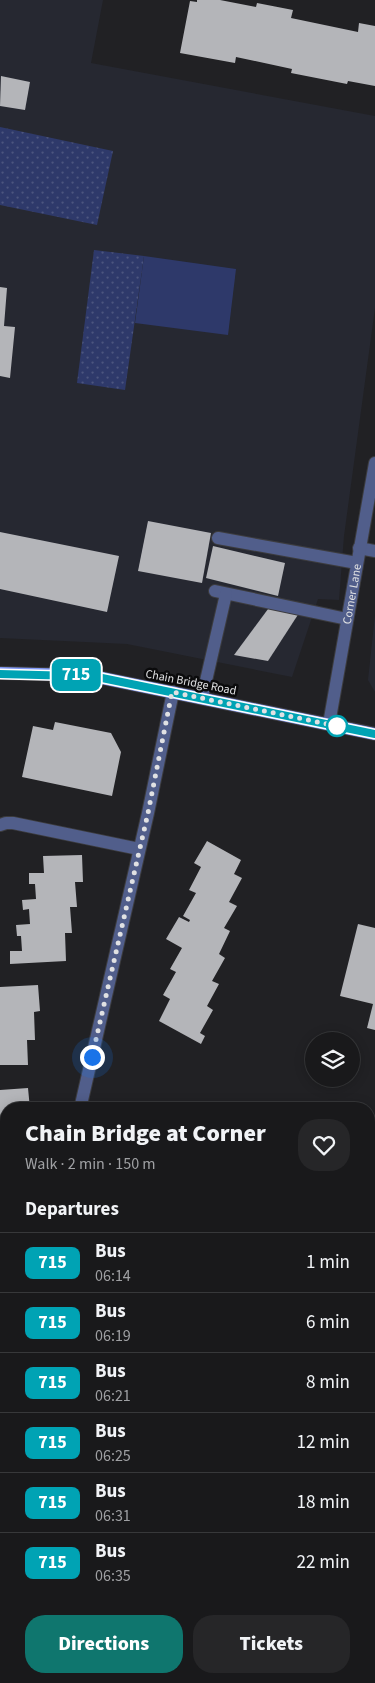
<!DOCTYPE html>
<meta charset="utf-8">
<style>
body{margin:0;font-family:"Source Sans 3",sans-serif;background:#262628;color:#f1f3f6;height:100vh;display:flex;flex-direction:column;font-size:19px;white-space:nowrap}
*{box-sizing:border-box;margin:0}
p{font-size:16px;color:#9fa0a3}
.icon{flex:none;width:28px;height:28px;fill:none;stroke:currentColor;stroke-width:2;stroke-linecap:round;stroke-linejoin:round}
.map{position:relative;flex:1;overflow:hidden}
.sheet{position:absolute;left:0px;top:1102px;width:375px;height:581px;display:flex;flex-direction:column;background:#19191b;border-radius:20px 20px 0 0;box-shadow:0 2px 12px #0003,0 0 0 1px #37383a}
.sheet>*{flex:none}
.badge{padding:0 10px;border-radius:8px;font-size:18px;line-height:32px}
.controls{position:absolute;left:305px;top:1032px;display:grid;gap:10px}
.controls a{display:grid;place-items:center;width:55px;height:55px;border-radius:50%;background:#19191b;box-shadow:0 2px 12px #0003,0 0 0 1px #37383a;font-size:25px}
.you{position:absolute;width:25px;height:25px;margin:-12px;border:4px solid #fff;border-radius:50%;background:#1a73e8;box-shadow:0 0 0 8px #1a73e833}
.map>.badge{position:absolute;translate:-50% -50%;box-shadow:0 0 0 2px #fff}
h2{padding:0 25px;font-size:19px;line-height:45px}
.round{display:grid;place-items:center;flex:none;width:52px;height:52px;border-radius:20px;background:#262628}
.headline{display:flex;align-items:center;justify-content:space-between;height:85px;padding:0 25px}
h1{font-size:24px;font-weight:800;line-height:38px}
.action{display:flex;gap:10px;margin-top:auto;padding:10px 25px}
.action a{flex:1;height:58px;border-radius:20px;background:#0f766e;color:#fff;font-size:20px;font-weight:800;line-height:58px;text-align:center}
.action a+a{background:#262628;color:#f1f3f6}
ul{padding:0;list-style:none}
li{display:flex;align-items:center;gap:15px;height:60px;padding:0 25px;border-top:1px solid #37383a}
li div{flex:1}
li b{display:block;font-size:19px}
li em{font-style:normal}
li .badge{min-width:55px;font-weight:700;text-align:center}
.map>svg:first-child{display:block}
.built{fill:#262831}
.park{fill:url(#park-dots)}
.pitch{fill:#2e396a}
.building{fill:#b4b5b9}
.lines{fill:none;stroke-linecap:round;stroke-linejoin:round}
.minor-casing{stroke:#3c3c3f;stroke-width:14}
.major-casing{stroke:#3c3c3f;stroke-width:14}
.minor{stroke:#515e8b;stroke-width:12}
.major{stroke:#8198f7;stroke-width:12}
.line-casing{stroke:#fff;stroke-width:11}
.line{stroke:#00a3b4;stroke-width:8}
.walk{stroke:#e0e1e3;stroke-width:5;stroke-dasharray:0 9}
.stop-dot{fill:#fff;stroke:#00a3b4;stroke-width:2.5}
.labels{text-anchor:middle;stroke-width:5;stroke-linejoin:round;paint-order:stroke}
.street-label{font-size:12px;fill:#e0e1e3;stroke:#0b0b0c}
</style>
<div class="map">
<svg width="375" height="1683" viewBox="0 0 375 1683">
<defs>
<pattern id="park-dots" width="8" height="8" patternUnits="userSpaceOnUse" patternTransform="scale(1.25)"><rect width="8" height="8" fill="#2e396a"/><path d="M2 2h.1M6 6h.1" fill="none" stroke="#4c557f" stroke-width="1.8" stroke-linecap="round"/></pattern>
</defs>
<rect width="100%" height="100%" fill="#212124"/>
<!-- built -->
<g class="built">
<path d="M0,0H103L91,63L375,116V308L344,536L339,600L318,599L292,677L127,644L0,638Z"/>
<path d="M375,615V692L368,680Z"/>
<path d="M0,1539L6,1540V1678H134L133,1683H0Z"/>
<path d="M375,1641V1683H362L363,1678H369V1652L371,1643Z"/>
</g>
<!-- park -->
<g class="park">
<path d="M0,127L113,151L97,225L0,205Z"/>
<path d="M94,250L144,256L125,390L77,383Z"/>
</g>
<!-- pitch -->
<path class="pitch" d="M144,256L236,269L228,335L135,323Z"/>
<!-- building -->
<g class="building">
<path d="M197,0H220L256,7L257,3L293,10L291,18L358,32L359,23L375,26V86L348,81L347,84L291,73L292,69L236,57L235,63L180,53L190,1L197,2Z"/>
<path d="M1,76L30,82L25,110L0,106Z"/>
<path d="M0,287L7,288L4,326L15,327L10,378L0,376Z"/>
<path d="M148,521L211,533L202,583L138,571Z"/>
<path d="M0,532L119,556L107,612L0,589Z"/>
<path d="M213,546L285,563L278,596L206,578Z"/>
<path d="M271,605L301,610L268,661L234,655Z"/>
<path d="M55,722L111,733L121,752L112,796L22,777L33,726L53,730Z"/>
<path d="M207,841L241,860L234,874L242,878L229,902L237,906L224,928L230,931L219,954L225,958L212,981L219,984L207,1006L213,1010L200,1033L205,1036L201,1044L159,1021L170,999L163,995L176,972L170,969L182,948L166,939L179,917L189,922L190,920L183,916L196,893L189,890L201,867L194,863Z"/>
<path d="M82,855L83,882H75L77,907H70L72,933H65L66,961L10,964V951H22L21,936H17L16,925L30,924L29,909L23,910L22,900L36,899L35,884H29V873H44L43,856Z"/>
<path d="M358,924L375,928V1030L367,1028L373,1004L340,996Z"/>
<path d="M38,985L40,1011L34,1012L35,1040H27L28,1065H0V987Z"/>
<path d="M28,1088L30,1109H6V1172H0V1090Z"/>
<path d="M369,1166L375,1167V1227L370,1251Z"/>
<path d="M0,1363L6,1365V1446L0,1445Z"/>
<path d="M0,1556L6,1558V1635L0,1634Z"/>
<path d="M224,1678H259L257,1683H228L223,1682Z"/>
</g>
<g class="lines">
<!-- minor casing -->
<g class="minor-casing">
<g id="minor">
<path d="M218,538L357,563"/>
<path d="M359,548L375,551"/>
<path d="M215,591L347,619"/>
<path d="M202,698L226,594"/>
<path id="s1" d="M329,724L375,463"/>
<path d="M0,825L6,823H13L139,849"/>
<path d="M80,1109L148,813L173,692"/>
<path d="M0,1227L6,1228"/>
<path d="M369,1472L375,1445"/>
<path d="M0,1500L6,1502"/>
<path d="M369,1585L375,1587"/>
<path d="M322,1683L323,1678"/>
</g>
</g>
<!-- major casing -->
<g class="major-casing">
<path id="major" d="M0,673L77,675L102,678L375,734"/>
</g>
<!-- minor -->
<use href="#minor" class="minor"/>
<!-- major -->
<use href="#major" class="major"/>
</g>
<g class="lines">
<!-- line casing -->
<g class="line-casing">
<path id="line" d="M0,674L77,676L102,678L375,734"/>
</g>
<!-- line -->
<use href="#line" class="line"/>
<!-- walk -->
<path class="walk" d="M92,1057L148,813L172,692L337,726"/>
</g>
<!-- markers -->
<circle class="stop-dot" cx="337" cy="726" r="10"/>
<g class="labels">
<!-- street labels -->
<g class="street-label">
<text dy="4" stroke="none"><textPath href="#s1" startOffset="132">Corner Lane</textPath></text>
<text transform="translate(191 682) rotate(11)" y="4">Chain Bridge Road</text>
</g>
</g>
</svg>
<div class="controls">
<a><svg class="icon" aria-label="layers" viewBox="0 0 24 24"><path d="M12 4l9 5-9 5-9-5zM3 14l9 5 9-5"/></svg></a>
</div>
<div class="you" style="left:92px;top:1057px"></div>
<b class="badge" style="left:76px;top:675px;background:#00a3b4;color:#fff">715</b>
<section class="sheet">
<div class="headline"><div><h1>Chain Bridge at Corner</h1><p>Walk · 2 min · 150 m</p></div><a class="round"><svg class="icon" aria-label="heart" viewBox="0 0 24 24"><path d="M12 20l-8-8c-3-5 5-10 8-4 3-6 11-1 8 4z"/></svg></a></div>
<h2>Departures</h2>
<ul>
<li><span class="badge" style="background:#00a3b4;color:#fff">715</span><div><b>Bus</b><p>06:14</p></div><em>1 min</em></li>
<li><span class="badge" style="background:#00a3b4;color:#fff">715</span><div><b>Bus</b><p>06:19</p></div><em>6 min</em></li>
<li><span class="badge" style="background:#00a3b4;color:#fff">715</span><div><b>Bus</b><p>06:21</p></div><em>8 min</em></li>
<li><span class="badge" style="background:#00a3b4;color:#fff">715</span><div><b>Bus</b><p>06:25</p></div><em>12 min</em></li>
<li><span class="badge" style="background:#00a3b4;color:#fff">715</span><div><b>Bus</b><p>06:31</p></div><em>18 min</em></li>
<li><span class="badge" style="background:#00a3b4;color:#fff">715</span><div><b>Bus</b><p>06:35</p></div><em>22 min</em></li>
</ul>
<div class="action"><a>Directions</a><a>Tickets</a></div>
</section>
</div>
